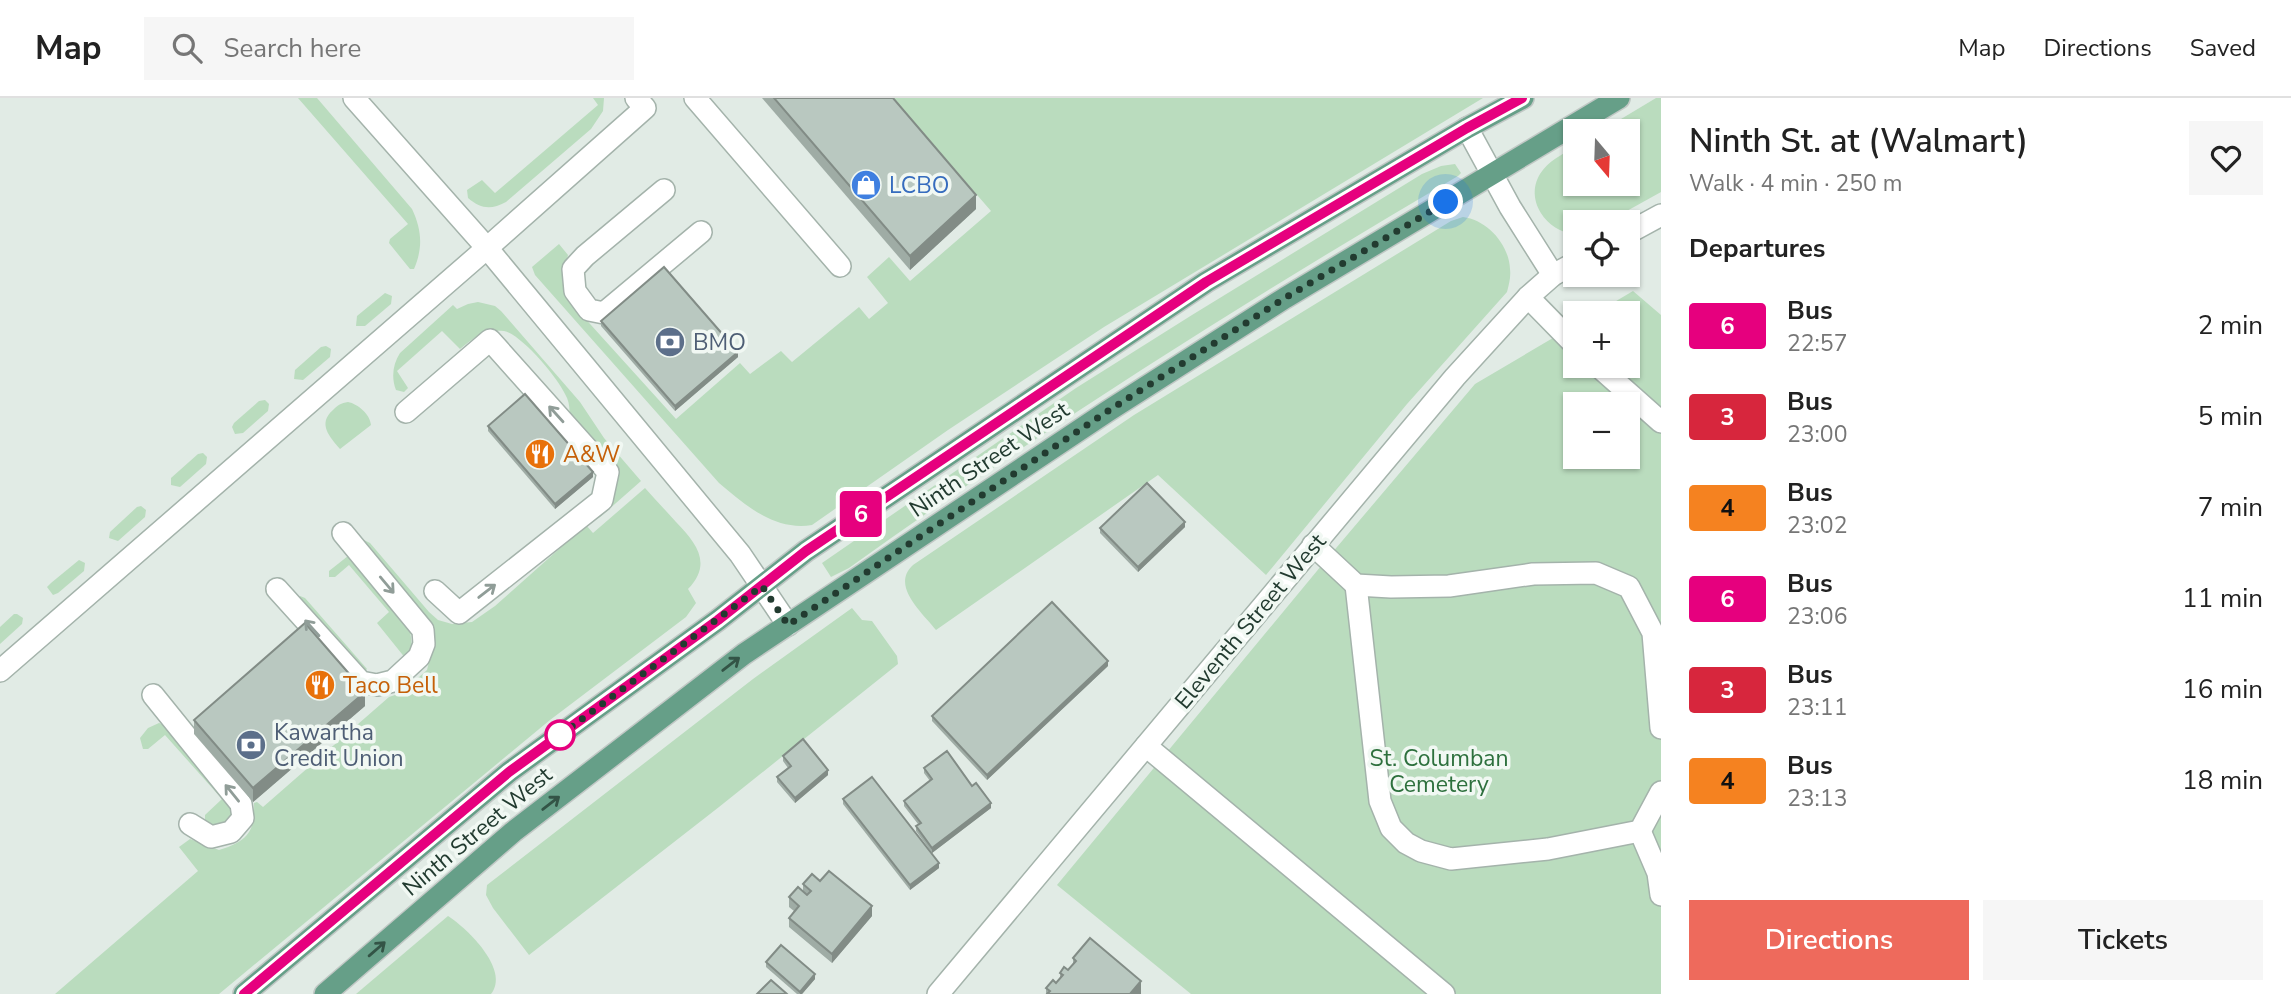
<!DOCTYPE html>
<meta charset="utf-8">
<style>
body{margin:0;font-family:"Nunito Sans",sans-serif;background:#f6f6f6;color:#222;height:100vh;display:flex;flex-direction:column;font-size:26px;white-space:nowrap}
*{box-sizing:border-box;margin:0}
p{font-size:23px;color:#767676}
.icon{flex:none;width:38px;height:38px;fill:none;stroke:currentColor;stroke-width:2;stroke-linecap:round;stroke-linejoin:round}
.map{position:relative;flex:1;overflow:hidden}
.details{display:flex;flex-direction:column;background:#fff;width:630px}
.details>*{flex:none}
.badge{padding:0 14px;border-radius:5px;font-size:24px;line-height:46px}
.needle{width:46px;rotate:161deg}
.buttons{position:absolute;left:1563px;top:21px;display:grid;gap:14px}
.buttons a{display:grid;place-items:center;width:77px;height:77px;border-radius:0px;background:#fff;box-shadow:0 2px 5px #0004;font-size:35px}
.you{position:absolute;width:35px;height:35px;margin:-18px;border:5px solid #fff;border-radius:50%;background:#1a73e8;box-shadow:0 0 0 10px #1a73e833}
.map>.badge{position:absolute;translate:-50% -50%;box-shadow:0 0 0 4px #fff}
h2{padding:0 28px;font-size:26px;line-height:63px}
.round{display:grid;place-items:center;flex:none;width:74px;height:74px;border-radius:0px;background:#f6f6f6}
.summary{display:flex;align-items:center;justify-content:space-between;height:119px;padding:0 28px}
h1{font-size:33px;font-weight:600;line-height:52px}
.cta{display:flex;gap:14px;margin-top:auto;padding:14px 28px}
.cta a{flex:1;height:80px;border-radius:0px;background:#ee6a5c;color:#fff;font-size:28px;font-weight:600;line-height:80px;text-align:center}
.cta a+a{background:#f6f6f6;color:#222}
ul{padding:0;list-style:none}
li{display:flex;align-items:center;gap:21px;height:91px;padding:0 28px}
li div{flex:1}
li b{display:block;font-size:26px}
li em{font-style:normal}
li .badge{min-width:77px;font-weight:700;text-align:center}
header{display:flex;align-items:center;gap:42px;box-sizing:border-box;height:98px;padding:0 35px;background:#fff;border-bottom:2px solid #e0e0e0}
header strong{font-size:33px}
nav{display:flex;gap:38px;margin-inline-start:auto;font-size:24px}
.search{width:490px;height:63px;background:#f6f6f6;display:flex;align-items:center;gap:18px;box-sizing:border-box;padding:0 24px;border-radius:0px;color:#767676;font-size:26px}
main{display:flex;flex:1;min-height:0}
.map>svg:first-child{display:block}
.green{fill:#badcbe;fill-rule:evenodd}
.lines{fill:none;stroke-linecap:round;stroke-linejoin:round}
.minor-casing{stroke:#a4b3ab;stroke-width:24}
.major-casing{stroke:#c1c8c5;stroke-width:24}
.minor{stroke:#fff;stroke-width:21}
.major{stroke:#669f88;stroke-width:21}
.wall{fill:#9faca5}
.shaded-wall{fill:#828c86}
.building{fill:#b9c8c0;stroke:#828c86;stroke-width:2}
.oneway{stroke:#909d98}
.oneway2{stroke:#335446}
.line-casing{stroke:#fff;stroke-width:16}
.line{stroke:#e6007e;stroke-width:10}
.walk{stroke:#223b30;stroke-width:7;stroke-dasharray:0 12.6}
.stop-dot{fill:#fff;stroke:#e6007e;stroke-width:3.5}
.labels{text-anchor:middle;stroke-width:7;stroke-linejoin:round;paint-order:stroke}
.shop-label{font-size:23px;fill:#366cbe;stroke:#f1f8f3;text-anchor:start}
.service-label{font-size:23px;fill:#4e5e75;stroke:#f1f8f3;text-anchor:start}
.food-label{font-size:23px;fill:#c56008;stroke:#f1f8f3;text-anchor:start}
.street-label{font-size:23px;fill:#223b30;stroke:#f1f8f3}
.park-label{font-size:23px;fill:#2d703d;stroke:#f1f8f3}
</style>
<header>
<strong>Map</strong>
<div class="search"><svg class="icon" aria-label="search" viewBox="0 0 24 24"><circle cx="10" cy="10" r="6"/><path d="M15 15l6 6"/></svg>Search here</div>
<nav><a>Map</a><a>Directions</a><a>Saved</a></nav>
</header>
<main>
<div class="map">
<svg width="1661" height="896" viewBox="0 0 1661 896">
<rect width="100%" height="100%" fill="#e1ebe5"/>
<!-- green -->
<g class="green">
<path d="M298,0H317L412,111C422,132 423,150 414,171H410L389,145L390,141L408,126Z"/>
<path d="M593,0H604L603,13L591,31L506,104C491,112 481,111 468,100L467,92L482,82L495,95L598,7Z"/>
<path d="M893,0H1483L1104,229L948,332L812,427C775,433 746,408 719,385L535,177L532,169L559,146L568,157L562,182L572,206L676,321L740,265L750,276L781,253L792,264L859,209L869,221L888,205L867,179L889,159L910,183L991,113Z"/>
<path d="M1656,0H1661V94L1607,124H1575V136C1547,134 1524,102 1540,76C1548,63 1563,56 1575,49V86H1628V33H1601Z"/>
<path d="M1455,66L1461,75L1458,78C1250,200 1046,329 849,470L831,479L822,465L1076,290L1192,217L1422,76L1441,68Z"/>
<path d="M1463,119C1487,122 1509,146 1510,171C1511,179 1509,186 1507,194L1407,306L1266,477L1158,377L936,532C923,515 890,488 913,467L1134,317L1451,123Z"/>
<path d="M1633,193L1661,217V896H1191L1057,787L1326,462L1475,286L1575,227V268H1628V215H1596ZM1575,306H1628V359H1575Z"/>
<path d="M385,195L392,198L391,206L365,228H356L357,218Z"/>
<path d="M478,204L495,208L501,213L580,304L604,340L641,383L599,420L610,401L569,323C570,313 570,304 565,296C558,280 521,236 504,233C485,231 474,239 460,251L442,233L397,273L408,290L404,294L396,292C391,279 393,266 400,255L453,207L457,211L468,206Z"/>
<path d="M326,248L331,251L330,259L303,282L294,281L295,272L321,249Z"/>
<path d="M265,302L269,306L268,313L243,335L235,336L232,329L234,325L259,303Z"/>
<path d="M348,304C358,306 370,316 371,327L340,351C330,339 317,326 333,312C338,307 341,305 348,304Z"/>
<path d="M203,355L207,359L206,366L180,389L171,387V380L198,356Z"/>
<path d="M645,390C655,401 666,413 676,424C696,445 713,465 688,491L696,505L686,519L550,622L219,896H55L198,773L179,749L190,741L219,752C247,743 255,735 254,705L257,704L263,709L389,599L401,595L427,572L434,544L431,527L362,445L364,442L370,445L429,514L438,522L452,526L472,524L495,508L586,427L593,435Z"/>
<path d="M141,408L146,412L145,419L118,443L109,440L110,434L137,409Z"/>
<path d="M348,458L410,531L412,549L406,561L377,525L389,514L349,467L335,479H329V473Z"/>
<path d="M79,462L85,465L84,473L58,495L53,497L47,489L51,485Z"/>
<path d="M300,498L305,500L367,571L365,573L299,502Z"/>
<path d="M852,510L862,522L872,523L897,558L898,566L719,709L529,857L493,810L486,797L487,787L753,581Z"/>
<path d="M14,516H17L23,520L22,526L0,546V529Z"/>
<path d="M159,625L165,627L229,701L233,717L229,725L214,729L205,723V717L222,701L165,637L148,651H143L140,640L148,630Z"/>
<path d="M448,818C468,831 510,872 491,896H356Z"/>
</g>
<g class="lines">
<!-- minor casing -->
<g class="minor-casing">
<g id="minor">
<path d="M354,0L487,150L740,456L788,527"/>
<path d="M695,0L840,168"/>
<path d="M1467,30L1510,109L1553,177"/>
<path d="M664,92L585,158L573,171L575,193L589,212L604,215L701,134"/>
<path d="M1628,135L1661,117"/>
<path d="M1528,199L1575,247"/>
<path d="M1598,268L1661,324"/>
<path d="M406,314L490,242L608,374L602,402L459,515L435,493"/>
<path d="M1313,447L1356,487L1391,489L1449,488L1533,476L1596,475L1629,489L1653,535L1661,630"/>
<path d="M1356,487L1380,703L1391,730L1406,745L1421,753L1451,761L1548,751L1640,733L1661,694"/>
<path d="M277,491L361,584L377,587L393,583L419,559L424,546L423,532L343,435"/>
<path d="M0,573L487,150L645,10L636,0"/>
<path d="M153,597L241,706L243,720L231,734L211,739L190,726"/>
<path d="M1146,648L1444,896"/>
<path d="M1640,733L1658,775L1661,797"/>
<path d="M938,896L1455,279L1528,199L1553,177L1575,165"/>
</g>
</g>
<!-- major casing -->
<g class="major-casing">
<g id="major">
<path d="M244,896L509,674L718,522L806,453L1206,184L1467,30L1523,0"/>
<path d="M325,896L513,734L744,556L1108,313L1285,200L1619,0"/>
</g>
</g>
<!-- minor -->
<use href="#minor" class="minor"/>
<!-- major -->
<use href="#major" class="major"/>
</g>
<!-- wall -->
<g class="wall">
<path d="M762,0H893L976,111L910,172Z"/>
<path d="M601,223L738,259L675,313L601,228Z"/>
<path d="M488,328L593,379L555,411L488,333Z"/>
<path d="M1185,429L1138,474L1100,435V430Z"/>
<path d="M1108,568L987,682L932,623V618Z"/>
<path d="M365,608L253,704L194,636V622Z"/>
<path d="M783,658L828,677L795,705L777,684V679L788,670L783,663Z"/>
<path d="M924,670L972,688L991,710L932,755L916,733V728L918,726L904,708V703L930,683L924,675Z"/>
<path d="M843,701L939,770L910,792L843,706Z"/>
<path d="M820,783L872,818L832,865L789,829V820L794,813L789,809V799L803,793V786Z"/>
<path d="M1073,860L1141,896H1046V890L1056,885L1060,881V875L1068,872L1073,866Z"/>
<path d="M766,864L815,881L802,896H797L766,869Z"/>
</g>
<!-- shaded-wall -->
<g class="shaded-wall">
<path d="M976,97V111L910,172V158Z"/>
<path d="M738,254V259L675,313V308Z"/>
<path d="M593,374V379L555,411V406Z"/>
<path d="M1185,424V429L1138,474V469Z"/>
<path d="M1108,563V568L987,682V677Z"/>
<path d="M365,594V608L253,704V690Z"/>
<path d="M828,672V677L795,705V700Z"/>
<path d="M991,705V710L932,755V750Z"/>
<path d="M939,765V770L910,792V787Z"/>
<path d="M872,808V818L832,865V856Z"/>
<path d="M815,876V881L802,896H800V894Z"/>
<path d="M1141,883V896H1130Z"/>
</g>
<!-- building -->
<g class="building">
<path d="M774,0H893L976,97L910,158Z"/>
<path d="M664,169L738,254L675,308L601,223Z"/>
<path d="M525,296L593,374L555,406L488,328Z"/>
<path d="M1147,385L1185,424L1138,469L1100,430Z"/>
<path d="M1052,504L1108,563L987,677L932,618Z"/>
<path d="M305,525L365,594L253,690L194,622Z"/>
<path d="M803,641L828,672L795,700L777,679L791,668L783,658Z"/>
<path d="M947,653L972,688L976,685L991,705L932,750L916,728L921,725L904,703L932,681L924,670Z"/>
<path d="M872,679L939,765L910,787L843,701Z"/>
<path d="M829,773L872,808L832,856L789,820L799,808L789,799L798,789L807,797L811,793L803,786L812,776L820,783Z"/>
<path d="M1090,840L1141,883L1130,896H1047L1050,893L1046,890L1053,882L1056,885L1063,877L1060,875L1064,869L1068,872L1076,863L1073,860Z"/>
<path d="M781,847L815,876L800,894L766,864Z"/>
<path d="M771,882L787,896H757Z"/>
</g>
<!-- one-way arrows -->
<defs><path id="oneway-shaft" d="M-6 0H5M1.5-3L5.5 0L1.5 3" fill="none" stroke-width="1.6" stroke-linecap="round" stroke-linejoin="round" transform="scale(1.75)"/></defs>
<g class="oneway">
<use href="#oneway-shaft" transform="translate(556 316) rotate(-132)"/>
<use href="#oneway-shaft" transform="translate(387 487) rotate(50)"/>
<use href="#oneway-shaft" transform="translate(487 493) rotate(-38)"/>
<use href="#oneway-shaft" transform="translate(312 530) rotate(-132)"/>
<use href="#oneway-shaft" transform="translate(232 695) rotate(-129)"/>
</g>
<g class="oneway2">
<use href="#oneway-shaft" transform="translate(731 566) rotate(-38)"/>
<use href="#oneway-shaft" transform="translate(551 705) rotate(-38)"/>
<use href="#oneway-shaft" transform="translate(377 851) rotate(-41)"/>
</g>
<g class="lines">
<!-- line casing -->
<g class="line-casing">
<path id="line" d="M244,896L509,674L718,522L806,453L1206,184L1467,30L1522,0"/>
</g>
<!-- line -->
<use href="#line" class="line"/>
<!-- walk -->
<path class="walk" d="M560,637L551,644L762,488L788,527L1108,313L1285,200L1446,104"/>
</g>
<!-- icons -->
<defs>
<g id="shop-disc" transform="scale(1.575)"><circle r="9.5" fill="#3f7fe0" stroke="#f1f8f3"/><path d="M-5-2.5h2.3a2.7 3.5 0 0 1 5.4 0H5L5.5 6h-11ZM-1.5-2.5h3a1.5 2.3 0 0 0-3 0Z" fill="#fff"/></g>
<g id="bank-disc" transform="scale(1.575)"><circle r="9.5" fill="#5c6f8a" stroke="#f1f8f3"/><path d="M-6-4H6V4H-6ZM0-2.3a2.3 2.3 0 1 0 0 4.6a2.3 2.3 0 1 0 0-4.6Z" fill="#fff"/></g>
<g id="restaurant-disc" transform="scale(1.575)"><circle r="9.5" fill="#e8710a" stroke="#f1f8f3"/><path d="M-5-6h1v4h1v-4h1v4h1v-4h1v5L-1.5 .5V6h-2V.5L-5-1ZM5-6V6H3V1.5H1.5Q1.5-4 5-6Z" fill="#fff"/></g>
</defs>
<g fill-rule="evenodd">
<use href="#shop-disc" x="866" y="87"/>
<use href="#bank-disc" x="670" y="244"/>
<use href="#restaurant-disc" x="540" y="356"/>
<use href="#restaurant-disc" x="320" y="587"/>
<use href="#bank-disc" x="251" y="647"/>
</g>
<!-- markers -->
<circle class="stop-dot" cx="560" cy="637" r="14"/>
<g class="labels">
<!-- shop labels -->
<g class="shop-label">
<text x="889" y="95">LCBO</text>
</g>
<!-- service labels -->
<g class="service-label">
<text x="693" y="252">BMO</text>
<text x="274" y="642">Kawartha<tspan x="274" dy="26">Credit Union</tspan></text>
</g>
<!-- food labels -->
<g class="food-label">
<text x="563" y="364">A&amp;W</text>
<text x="343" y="595">Taco Bell</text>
</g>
<!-- street labels -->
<g class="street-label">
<text transform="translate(989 361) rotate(-34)" y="8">Ninth Street West</text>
<text transform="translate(1250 523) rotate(-50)" y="8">Eleventh Street West</text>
<text transform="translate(477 733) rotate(-40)" y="8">Ninth Street West</text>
</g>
<!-- park labels -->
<g class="park-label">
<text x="1439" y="668">St. Columban<tspan x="1439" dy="26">Cemetery</tspan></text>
</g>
</g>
</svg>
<div class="buttons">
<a><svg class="needle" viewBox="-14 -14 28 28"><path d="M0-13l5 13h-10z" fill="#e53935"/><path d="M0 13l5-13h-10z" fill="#767676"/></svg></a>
<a><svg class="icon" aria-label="locate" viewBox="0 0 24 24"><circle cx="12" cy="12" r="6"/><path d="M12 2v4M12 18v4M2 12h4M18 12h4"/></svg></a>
<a>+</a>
<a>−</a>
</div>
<div class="you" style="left:1446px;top:104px"></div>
<b class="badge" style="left:861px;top:416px;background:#e6007e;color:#fff">6</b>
</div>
<section class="details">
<div class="summary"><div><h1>Ninth St. at (Walmart)</h1><p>Walk · 4 min · 250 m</p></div><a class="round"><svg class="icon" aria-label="heart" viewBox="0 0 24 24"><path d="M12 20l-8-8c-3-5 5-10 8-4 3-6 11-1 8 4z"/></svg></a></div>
<h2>Departures</h2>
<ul>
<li><span class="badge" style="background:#e6007e;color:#fff">6</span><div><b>Bus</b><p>22:57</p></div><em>2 min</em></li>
<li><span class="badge" style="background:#d7263d;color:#fff">3</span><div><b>Bus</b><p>23:00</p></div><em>5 min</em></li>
<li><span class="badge" style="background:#f58220;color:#111">4</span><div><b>Bus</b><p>23:02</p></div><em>7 min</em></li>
<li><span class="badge" style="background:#e6007e;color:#fff">6</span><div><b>Bus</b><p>23:06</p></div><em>11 min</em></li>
<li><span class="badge" style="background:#d7263d;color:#fff">3</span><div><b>Bus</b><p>23:11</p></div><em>16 min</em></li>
<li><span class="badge" style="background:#f58220;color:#111">4</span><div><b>Bus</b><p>23:13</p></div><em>18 min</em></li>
</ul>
<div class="cta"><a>Directions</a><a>Tickets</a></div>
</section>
</main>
